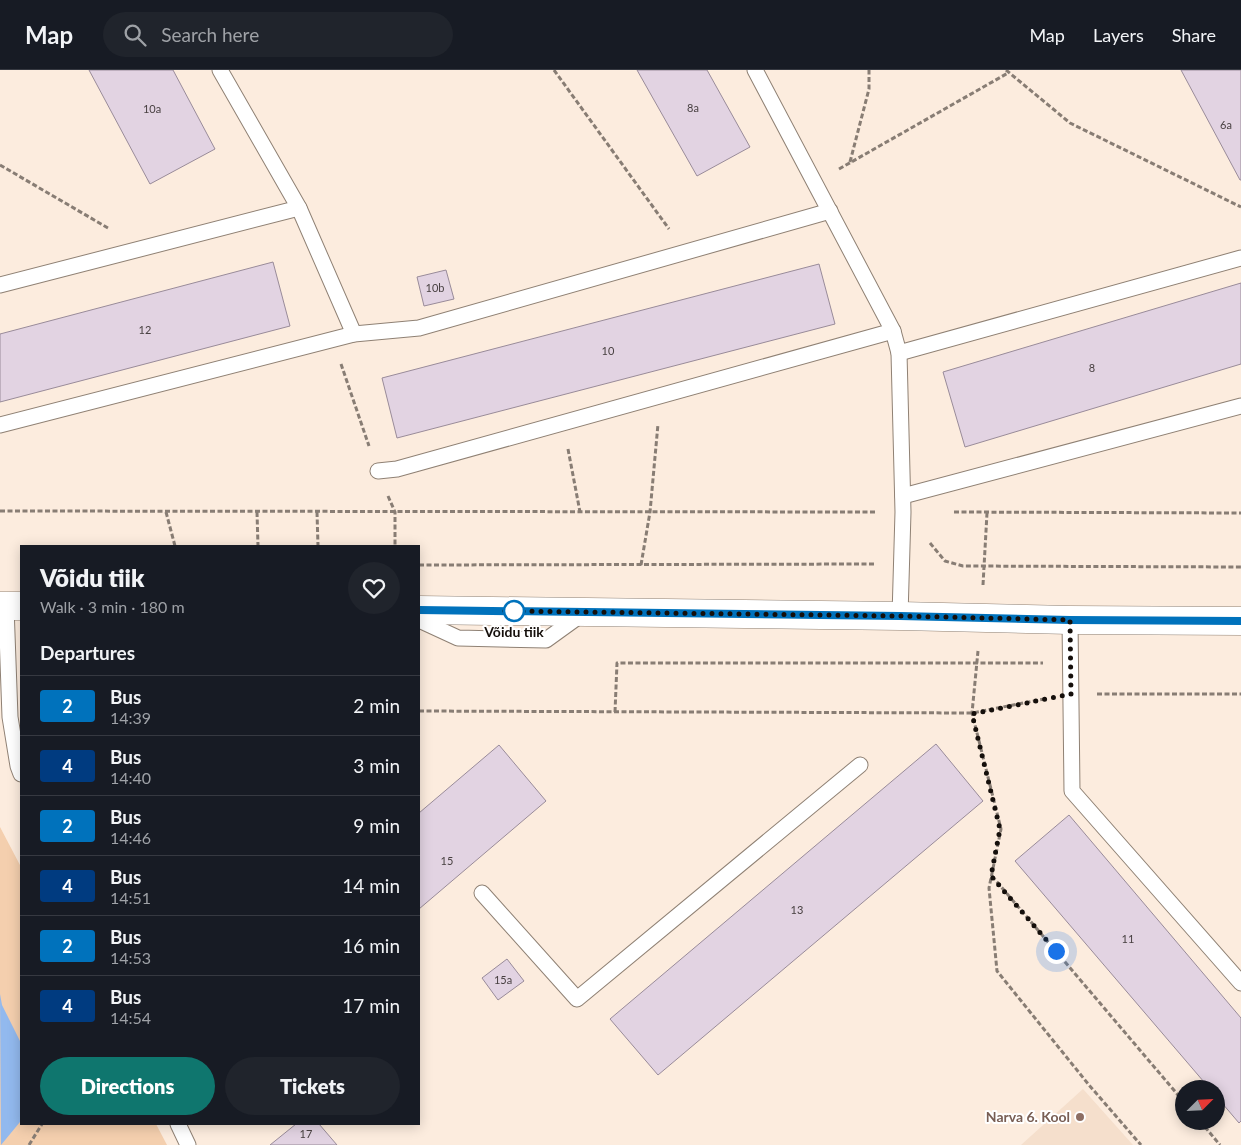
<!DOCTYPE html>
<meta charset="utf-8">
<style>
body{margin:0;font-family:Lato,sans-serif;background:#20242c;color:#f1f3f6;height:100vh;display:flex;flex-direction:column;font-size:19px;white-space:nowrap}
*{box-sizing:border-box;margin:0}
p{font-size:16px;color:#9ea1a6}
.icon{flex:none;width:28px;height:28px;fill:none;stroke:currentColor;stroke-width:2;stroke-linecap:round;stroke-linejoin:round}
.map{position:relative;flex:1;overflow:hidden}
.details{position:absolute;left:20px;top:475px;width:400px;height:580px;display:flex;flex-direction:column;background:#171b24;border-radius:0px;box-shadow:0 2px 12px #0003}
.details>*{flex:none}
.badge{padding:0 10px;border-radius:4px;font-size:18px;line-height:32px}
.needle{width:32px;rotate:66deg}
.tools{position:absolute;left:1175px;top:1010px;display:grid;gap:10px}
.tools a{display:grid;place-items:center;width:50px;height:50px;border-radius:50%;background:#171b24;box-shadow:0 2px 12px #0003;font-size:25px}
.you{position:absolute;width:25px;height:25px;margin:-12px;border:4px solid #fff;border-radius:50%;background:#1a73e8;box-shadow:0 0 0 8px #1a73e833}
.map>.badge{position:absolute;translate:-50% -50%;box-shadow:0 0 0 2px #fff}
h2{padding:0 20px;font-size:19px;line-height:45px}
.round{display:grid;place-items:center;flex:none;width:52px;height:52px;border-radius:26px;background:#20242c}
.head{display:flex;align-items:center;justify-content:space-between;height:85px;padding:0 20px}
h1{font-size:24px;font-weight:800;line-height:38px}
.action{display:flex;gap:10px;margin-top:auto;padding:10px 20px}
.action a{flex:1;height:58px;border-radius:30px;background:#0f766e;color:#fff;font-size:20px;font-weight:800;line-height:58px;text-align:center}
.action a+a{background:#20242c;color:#f1f3f6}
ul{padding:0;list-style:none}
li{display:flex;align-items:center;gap:15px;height:60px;padding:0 20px;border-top:1px solid #363941}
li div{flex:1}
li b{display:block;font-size:19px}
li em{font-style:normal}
li .badge{min-width:55px;font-weight:700;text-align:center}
header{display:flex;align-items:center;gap:30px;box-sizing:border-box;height:70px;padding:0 25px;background:#171b24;border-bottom:1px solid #363941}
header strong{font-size:24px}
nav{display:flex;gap:28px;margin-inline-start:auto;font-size:18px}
.search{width:350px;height:45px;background:#20242c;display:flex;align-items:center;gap:12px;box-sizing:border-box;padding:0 18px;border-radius:28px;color:#9ea1a6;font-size:19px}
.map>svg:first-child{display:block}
.built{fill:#f5dfcc}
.green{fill:#f4cfae}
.water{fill:#92b9ee}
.building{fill:#e2d3e2;stroke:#998b99}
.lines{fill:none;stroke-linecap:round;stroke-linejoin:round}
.lane-casing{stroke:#8f8174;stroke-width:17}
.secondary-casing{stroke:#8f8174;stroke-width:29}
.path{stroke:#887d74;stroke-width:3;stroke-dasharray:5 2.5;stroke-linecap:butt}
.lane{stroke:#fff;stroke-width:15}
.secondary{stroke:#fff;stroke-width:28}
.line-casing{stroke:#fff;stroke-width:11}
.line{stroke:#0072bc;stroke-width:8}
.walk{stroke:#150f0b;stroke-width:5;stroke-dasharray:0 9}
.stop-dot{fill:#fff;stroke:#0072bc;stroke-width:2.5}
.education-dot{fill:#8d6e63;stroke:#fff;stroke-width:2}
.labels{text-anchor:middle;stroke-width:4;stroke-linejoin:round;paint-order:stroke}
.number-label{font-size:11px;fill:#484041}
.stop-label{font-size:14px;font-weight:bold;fill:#150f0b;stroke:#fff}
.education-label{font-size:14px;font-weight:bold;fill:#785e54;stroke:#fff;text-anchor:end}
</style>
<header>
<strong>Map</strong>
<div class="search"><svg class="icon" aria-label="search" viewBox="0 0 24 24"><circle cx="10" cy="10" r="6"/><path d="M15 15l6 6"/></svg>Search here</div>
<nav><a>Map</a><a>Layers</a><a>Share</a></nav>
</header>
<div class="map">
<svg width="1241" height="1075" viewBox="0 0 1241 1075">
<rect width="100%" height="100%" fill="#fcecde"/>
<!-- built -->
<path class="built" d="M1083,1019L1133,1075H1021Z"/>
<!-- green -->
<path class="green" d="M0,757L21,797V1054H156L167,1075H0Z"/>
<!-- water -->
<path class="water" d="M0,924L2,935L21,973L20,1052L1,1075Z"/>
<!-- building -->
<g class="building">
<path d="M89,0H173L215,79L150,114Z"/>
<path d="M637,0H707L750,77L697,106Z"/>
<path d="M1181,0H1241V110H1240Z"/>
<path d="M273,192L290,256L0,332V264Z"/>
<path d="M819,194L835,254L397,368L382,308Z"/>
<path d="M446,200L454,229L424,236L417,207Z"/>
<path d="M1241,213V294L965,377L943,302Z"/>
<path d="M936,674L983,731L658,1005L610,949Z"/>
<path d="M499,675L546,731L419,839V743Z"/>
<path d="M1069,745L1241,948V1051L1239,1053L1216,1026V1019H1210L1015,791Z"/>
<path d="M507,889L524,911L498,930L482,908Z"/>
<path d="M296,1054H319L337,1075H270Z"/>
</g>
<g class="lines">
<!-- lane casing -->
<g class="lane-casing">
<g id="lane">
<path d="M220,0L299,138L354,264"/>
<path d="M755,0L893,261L899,283L903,442L900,546"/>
<path d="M0,215L299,138"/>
<path d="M899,283L1241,188"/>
<path d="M0,355L354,264L419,258L830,141"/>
<path d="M378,401L397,399L893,261"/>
<path d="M903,426L1241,336"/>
<path d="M6,536L10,647L18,696L21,704"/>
<path d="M419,550L458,568L546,570L582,544"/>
<path d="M1070,550L1072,721L1241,913"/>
<path d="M482,823L577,929L860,695"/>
<path d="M178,1054L188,1075"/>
</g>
</g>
<!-- secondary casing -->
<g class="secondary-casing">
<g id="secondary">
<path d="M0,536H21"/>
<path d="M419,540L900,546L1070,550L1241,551"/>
</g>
</g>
<!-- path -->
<g class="path">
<path d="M554,0L669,159"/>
<path d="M1006,0L1070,53L1241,137"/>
<path d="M850,92L869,19V0"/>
<path d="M0,95L108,158"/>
<path d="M839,99L1008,3"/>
<path d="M341,294L369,376"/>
<path d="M568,379L580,442"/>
<path d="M388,426L395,442V476"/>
<path d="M0,441L875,442"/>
<path d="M166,442L175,476"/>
<path d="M257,442L258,476"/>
<path d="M317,442L318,476"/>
<path d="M954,442L1241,443"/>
<path d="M930,473L945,491L963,496L1241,497"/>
<path d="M419,495L874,494"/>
<path d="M641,495L650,442L658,354"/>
<path d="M983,515L987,443"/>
<path d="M978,581L972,643L1001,759L989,818L997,901L1089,1015L1141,1075"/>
<path d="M1097,624H1241"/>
<path d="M419,641L972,643L1044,629"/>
<path d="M615,642L617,593H1043"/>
<path d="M992,806L1184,1032"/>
<path d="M1200,1051L1220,1075"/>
<path d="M29,1075L42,1054"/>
</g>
<!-- lane -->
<use href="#lane" class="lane"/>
<!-- secondary -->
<use href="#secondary" class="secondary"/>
</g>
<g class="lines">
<!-- line casing -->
<g class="line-casing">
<path id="line" d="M419,540L900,546L1070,550L1241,551"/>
</g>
<!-- line -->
<use href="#line" class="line"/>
<!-- walk -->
<path class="walk" d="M514,541H505L900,546L1070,550L1071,624L972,644L1000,759L991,806L1056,881"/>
</g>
<!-- markers -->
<circle class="stop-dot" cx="514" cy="541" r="10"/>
<circle class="education-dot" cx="1080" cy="1047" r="5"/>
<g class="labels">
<!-- number labels -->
<g class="number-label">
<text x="693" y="42">8a</text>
<text x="152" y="43">10a</text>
<text x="1226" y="59">6a</text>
<text x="435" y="222">10b</text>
<text x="145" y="264">12</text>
<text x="608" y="285">10</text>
<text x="1092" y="302">8</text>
<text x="447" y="795">15</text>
<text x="797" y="844">13</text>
<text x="1128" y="873">11</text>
<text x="503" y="914">15a</text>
<text x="306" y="1068">17</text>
</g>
<!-- stop labels -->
<g class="stop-label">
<text x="514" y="567">Võidu tiik</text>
</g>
<!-- education labels -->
<g class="education-label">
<text x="1070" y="1052">Narva 6. Kool</text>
</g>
</g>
</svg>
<div class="tools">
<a><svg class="needle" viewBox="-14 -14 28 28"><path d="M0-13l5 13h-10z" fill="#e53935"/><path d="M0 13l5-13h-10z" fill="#9ea1a6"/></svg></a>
</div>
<div class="you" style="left:1056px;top:881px"></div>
<section class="details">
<div class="head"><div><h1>Võidu tiik</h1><p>Walk · 3 min · 180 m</p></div><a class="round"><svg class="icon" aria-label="heart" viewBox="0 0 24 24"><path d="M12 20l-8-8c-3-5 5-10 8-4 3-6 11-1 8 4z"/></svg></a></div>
<h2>Departures</h2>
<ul>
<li><span class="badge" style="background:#0072bc;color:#fff">2</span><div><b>Bus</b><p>14:39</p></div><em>2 min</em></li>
<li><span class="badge" style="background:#003b80;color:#fff">4</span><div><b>Bus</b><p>14:40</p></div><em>3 min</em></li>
<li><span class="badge" style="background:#0072bc;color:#fff">2</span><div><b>Bus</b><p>14:46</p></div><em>9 min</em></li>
<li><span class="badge" style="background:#003b80;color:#fff">4</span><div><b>Bus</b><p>14:51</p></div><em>14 min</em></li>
<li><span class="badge" style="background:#0072bc;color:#fff">2</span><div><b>Bus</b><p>14:53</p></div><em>16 min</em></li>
<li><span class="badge" style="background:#003b80;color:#fff">4</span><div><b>Bus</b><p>14:54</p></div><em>17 min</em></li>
</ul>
<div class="action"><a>Directions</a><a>Tickets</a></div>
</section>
</div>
